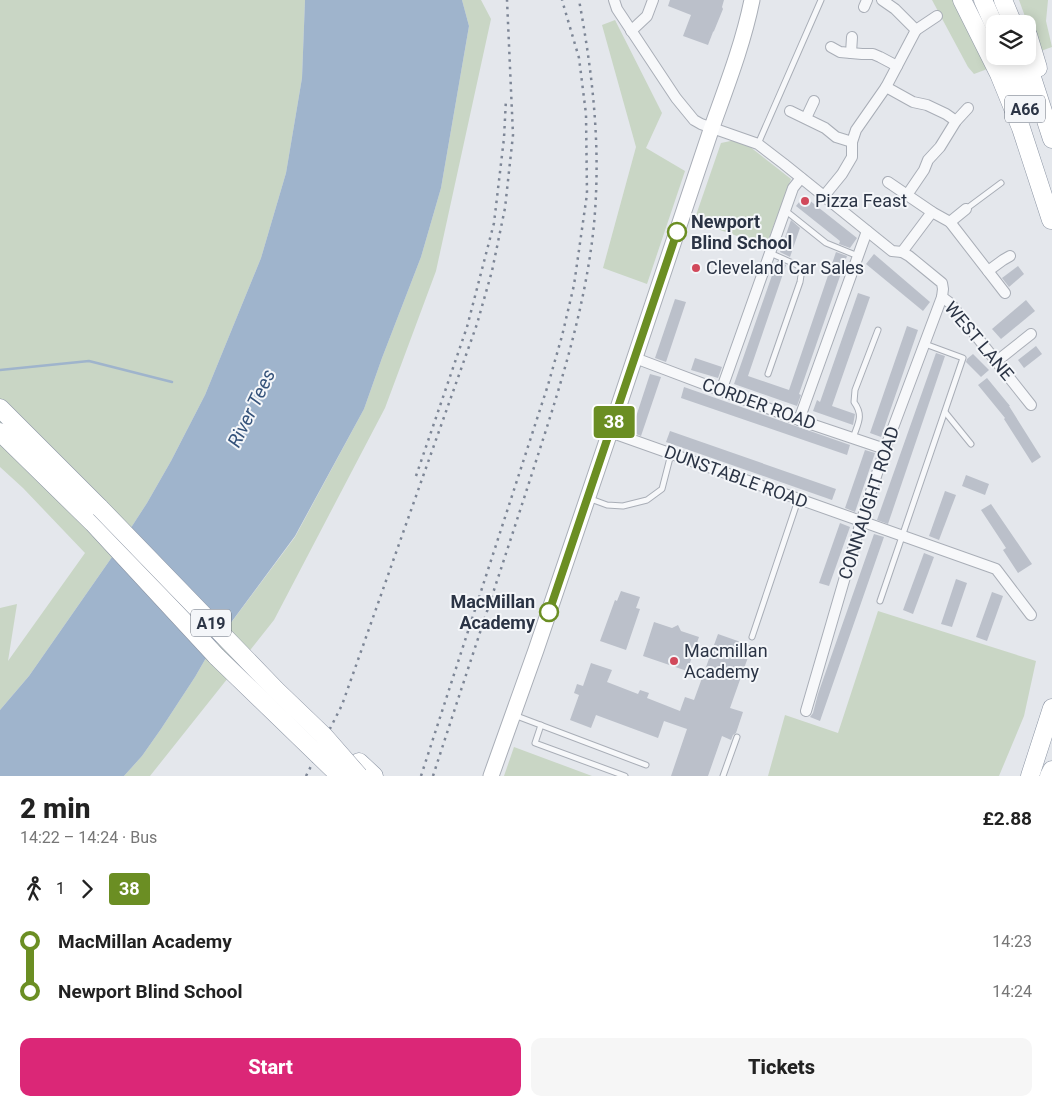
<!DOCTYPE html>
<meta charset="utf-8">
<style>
body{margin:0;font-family:Roboto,sans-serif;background:#f6f6f6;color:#222;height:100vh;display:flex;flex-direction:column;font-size:19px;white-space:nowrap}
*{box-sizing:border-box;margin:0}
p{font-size:16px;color:#767676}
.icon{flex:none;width:28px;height:28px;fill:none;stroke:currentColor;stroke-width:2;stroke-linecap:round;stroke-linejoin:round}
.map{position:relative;height:776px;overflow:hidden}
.details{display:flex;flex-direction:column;background:#fff;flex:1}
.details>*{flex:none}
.badge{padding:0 10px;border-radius:4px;font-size:18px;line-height:32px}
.buttons{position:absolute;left:986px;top:15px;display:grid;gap:10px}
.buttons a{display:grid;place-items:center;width:50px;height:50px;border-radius:10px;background:#fff;box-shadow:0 2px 12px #0003;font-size:25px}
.map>.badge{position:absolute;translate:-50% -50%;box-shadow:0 0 0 2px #fff}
.legs{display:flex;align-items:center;gap:8px;height:55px;padding:0 20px;font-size:16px}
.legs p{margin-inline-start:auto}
.summary{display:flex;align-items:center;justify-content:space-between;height:85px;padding:0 20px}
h1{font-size:28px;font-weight:800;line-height:38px}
.action{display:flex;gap:10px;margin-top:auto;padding:10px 20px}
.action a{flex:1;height:58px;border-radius:10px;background:#db2777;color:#fff;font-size:20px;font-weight:800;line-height:58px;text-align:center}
.action a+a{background:#f6f6f6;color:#222}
ul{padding:0 20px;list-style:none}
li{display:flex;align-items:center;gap:18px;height:50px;font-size:19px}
li i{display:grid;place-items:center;width:8px;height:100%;margin:0 6px;background:currentColor}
li i::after{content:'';width:12px;height:12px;margin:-6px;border:4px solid;border-radius:50%;background:#fff}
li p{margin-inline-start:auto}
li:first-child i{background:linear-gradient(#0000 50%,currentColor 0)}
li:last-child i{background:linear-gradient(currentColor 50%,#0000 0)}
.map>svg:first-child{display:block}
.green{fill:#c9d6c5}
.water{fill:#9fb4cc}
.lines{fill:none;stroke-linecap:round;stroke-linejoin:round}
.stream{stroke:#9fb4cc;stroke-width:2.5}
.building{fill:#bbc0ca}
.service-casing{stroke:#a9aeb7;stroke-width:7}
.minor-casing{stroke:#a9aeb7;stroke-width:12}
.secondary-casing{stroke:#a9aeb7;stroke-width:17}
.trunk-casing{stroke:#8b94a3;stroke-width:19}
.service{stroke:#f7f8fa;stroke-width:5}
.minor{stroke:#f7f8fa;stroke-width:10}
.secondary{stroke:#fff;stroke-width:15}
.trunk{stroke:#fff;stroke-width:18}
.rail{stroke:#7d8696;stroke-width:2.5;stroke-dasharray:2.5 5;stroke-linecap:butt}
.trunk-bridge-casing{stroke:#8b94a3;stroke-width:19;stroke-linecap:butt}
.trunk-bridge{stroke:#fff;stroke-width:18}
.line-1-casing{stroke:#fff;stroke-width:11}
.line-1{stroke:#6b8e23;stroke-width:8}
.poi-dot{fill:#d1495b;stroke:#f4f6f9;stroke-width:2}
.stop-1-dot{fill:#fff;stroke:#6b8e23;stroke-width:2.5}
.labels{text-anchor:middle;stroke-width:4;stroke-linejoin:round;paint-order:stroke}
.shield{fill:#f4f6f9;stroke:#676e7b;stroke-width:1}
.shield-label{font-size:16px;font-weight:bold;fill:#2b3445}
.poi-label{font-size:18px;fill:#2b3445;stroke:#f4f6f9;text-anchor:start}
.stop-label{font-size:18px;font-weight:bold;fill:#2b3445;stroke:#f4f6f9;text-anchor:start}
.street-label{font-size:18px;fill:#2b3445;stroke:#f4f6f9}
.water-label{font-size:19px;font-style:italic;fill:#34527a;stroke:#f4f6f9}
</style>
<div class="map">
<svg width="1052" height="776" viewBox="0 0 1052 776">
<rect width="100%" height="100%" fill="#e4e7ec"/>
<!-- green -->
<g class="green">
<path d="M0,0H305L302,78L286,173L261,258L205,395L171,461L147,503L112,557L29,676L0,710V608L17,604L8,661L85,553L23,488L0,467Z"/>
<path d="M462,0H481L491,19L436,271L385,408L274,620L150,776H124L142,756L161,729L195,677L210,651L295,537L364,409L382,358L421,257L441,188L469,26Z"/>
<path d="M932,0H958L990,68L974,74L968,67Z"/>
<path d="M1019,0H1048L1046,21L1052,47L1038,52Z"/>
<path d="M615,20L662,113L646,148L685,171L647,284L603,268L636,147L602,25Z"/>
<path d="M740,139L791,179L766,246L694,221L721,143Z"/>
<path d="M878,611L1036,661L1024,716L999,776H768L785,715L838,733Z"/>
<path d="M514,747L592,776H504Z"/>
</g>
<!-- water -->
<path class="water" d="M305,0H462L469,26L441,188L421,257L382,358L364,409L295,536L210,651L195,677L161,729L142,756L124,776H0V710L29,676L112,557L147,503L171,461L205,395L261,258L286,173L302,78Z"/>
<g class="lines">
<!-- stream -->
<path class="stream" d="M0,370L89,361L172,382"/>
</g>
<!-- building -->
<g class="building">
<path d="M670,0H724L722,7L723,9L714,31L713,32L708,45L683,36L691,15L668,6Z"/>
<path d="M804,196L857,238L850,248L839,244L840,241L796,206Z"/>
<path d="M791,220L800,228L790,257L780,252Z"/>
<path d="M836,252L847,256L799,394L801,395L797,406L734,384L777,261L786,265L748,376L789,390Z"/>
<path d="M874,254L930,302L923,311L866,264Z"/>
<path d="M1018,266L1024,274L1009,287L1002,278Z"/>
<path d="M858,293L870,297L832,406L855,414L853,425L813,411L817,400L820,402Z"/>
<path d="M675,299L686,302L666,362L655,358Z"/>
<path d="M1026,300L1035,311L1001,339L992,329Z"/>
<path d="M907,326L918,330L881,437L870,433Z"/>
<path d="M1036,346L1042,354L1024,368L1018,360Z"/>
<path d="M936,353L945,356L888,524L877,520Z"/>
<path d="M973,354L989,370L981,377L966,362L967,359Z"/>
<path d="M695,358L722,367L718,378L691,370Z"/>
<path d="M650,374L661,377L641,436L631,432Z"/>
<path d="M987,378L1010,406H1009L1041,457L1032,463L1004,419L1005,418L978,385Z"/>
<path d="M684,387L850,445L847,455L681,398Z"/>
<path d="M670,431L836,489L832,500L666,442Z"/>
<path d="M865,450L875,453L855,512L845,508Z"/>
<path d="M966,475L989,484L985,495L962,486Z"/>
<path d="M945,491L956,495L939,540L929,536Z"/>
<path d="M991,504L1032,564L1018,573L1003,550L1006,548L981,510Z"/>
<path d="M840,523L850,527L829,586L819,583Z"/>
<path d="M874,534L884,537L820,721L810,717L813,713L818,694Z"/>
<path d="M924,553L934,557L913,614L903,610Z"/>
<path d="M956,579L967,583L952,627L941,624Z"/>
<path d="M621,591L640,597L636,608L640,609L626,650L600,641L615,600L617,601Z"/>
<path d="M992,592L1003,596L987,641L976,637Z"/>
<path d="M654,622L672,628L678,625L681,631L699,637L687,671L643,656Z"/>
<path d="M718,634L752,646L730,708L743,712L736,733L733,735L731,740L722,736L708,776H671L687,729L664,721L658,738L596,715L591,728L570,720L579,695L574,693L577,684L583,686L591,663L612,670L607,682L638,694L640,690L649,693L647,698L680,711L685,697L694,700Z"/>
</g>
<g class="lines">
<!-- service casing -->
<g class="service-casing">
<g id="service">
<path d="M758,144L821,0"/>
<path d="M966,209L1001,183"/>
<path d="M786,211L826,243L858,256"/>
<path d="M768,374L800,282L802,269L797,265L770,253"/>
<path d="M945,412L971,444"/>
<path d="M853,438C858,423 864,416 854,402L855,390L878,330"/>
<path d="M588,498L607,505L623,506L647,500L662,489L671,454"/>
<path d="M880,601L963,358L925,344"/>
<path d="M752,637L798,500"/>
<path d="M514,715L646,765"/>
<path d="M541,725L535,743L625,776"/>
<path d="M723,776L737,737"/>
</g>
</g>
<!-- minor casing -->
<g class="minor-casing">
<g id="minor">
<path d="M614,0L617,9L676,98L694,120L701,124L758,144L784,164L892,251L902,252L909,256L942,283L943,289L942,297L950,303L1031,405"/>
<path d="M864,7L867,0"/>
<path d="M916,30L937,16"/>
<path d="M631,31L647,16L653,0"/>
<path d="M831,47L840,52L862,54H873L880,57L897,66"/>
<path d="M851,53L852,37"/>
<path d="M886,87L913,102L927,105L946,114L956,121"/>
<path d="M790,111L825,128L836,137L852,142"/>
<path d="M806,118L814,101"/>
<path d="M888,182L932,212L950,222L1005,293"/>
<path d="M907,195L924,170L928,160L940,147L956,121L968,108"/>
<path d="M824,196L842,174L852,157V142L856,130L886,87L916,30L895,9L882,0"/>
<path d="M950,222L966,209"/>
<path d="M902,252L932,212"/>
<path d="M988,271L1003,260L1010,256"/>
<path d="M635,358L799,420L885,449"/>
<path d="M997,361L1031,334"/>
<path d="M721,391L793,188L801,178"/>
<path d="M799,420L867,231"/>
<path d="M610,432L996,569L1031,615"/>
<path d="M806,711L861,522L885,449L942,297"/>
</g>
</g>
<!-- secondary casing -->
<g class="secondary-casing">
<path id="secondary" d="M491,776L536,650L610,432L712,127C727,85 743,44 752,0"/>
</g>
<!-- trunk casing -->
<g class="trunk-casing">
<g id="trunk">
<path d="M962,0L999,74L1008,96L1021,128L1051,220"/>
<path d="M983,0L995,27"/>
<path d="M1003,0L1013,24"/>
<path d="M1028,35L1038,68"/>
<path d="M1007,56L1025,109"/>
<path d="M1025,56L1052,139"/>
<path d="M0,408L100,508"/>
<path d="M0,432L93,523L217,657"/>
<path d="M359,762L374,776"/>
<path d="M1030,776L1052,708"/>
<path d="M1049,776L1052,770"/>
</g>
</g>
<!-- service -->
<use href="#service" class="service"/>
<!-- minor -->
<use href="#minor" class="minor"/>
<!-- secondary -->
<use href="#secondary" class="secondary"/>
<!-- trunk -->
<use href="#trunk" class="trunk"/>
<!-- rail -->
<g class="rail">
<path d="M416,476L467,327L494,223L504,138L506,99"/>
<path d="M306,776L342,705L477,324L492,271L505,208L513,135L507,0"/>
<path d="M421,776L548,385L562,336L574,285L587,194L586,114L579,58L562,0"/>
<path d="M433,776C464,680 496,585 527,489C555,402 585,315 594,224C601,147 593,76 579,0"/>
</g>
<!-- trunk-bridge casing -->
<g class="trunk-bridge-casing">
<g id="trunk-bridge">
<path d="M100,508L276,690L324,736L359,776"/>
<path d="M217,657L340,776"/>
</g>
</g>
<!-- trunk-bridge -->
<use href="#trunk-bridge" class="trunk-bridge"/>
</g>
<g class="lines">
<!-- line-1 casing -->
<g class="line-1-casing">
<path id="line-1" d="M549,612L677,232"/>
</g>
<!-- line-1 -->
<use href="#line-1" class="line-1"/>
</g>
<!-- markers -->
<g class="poi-dot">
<circle cx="805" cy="201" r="5"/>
<circle cx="696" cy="268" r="5"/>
<circle cx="674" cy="661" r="5"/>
</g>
<g class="stop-1-dot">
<circle cx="677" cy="232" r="9"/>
<circle cx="549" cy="612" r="9"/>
</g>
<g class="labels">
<!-- shield labels -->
<g class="shield">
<rect x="1005" y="95.5" width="40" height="27" rx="4"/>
<rect x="191" y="609.5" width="40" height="27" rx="4"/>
</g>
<g class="shield-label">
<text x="1025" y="115">A66</text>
<text x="211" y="629">A19</text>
</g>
<!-- poi labels -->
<g class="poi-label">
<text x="815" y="207">Pizza Feast</text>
<text x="706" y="274">Cleveland Car Sales</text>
<text x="684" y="657">Macmillan<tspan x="684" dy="21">Academy</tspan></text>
</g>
<!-- stop labels -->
<g class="stop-label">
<text x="691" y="228">Newport<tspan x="691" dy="21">Blind School</tspan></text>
<text x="535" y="608" text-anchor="end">MacMillan<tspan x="535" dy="21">Academy</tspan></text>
</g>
<!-- street labels -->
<g class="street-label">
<text transform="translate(979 341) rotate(50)" y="6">WEST LANE</text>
<text transform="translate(759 404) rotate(20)" y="6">CORDER ROAD</text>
<text transform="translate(736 477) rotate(20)" y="6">DUNSTABLE ROAD</text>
<text transform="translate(869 503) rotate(-72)" y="6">CONNAUGHT ROAD</text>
</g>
<!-- water labels -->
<g class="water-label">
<text transform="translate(251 408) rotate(-64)" y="7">River Tees</text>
</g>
</g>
</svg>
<div class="buttons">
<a><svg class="icon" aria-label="layers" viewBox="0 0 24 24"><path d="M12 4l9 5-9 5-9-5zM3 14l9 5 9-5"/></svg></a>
</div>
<b class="badge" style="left:614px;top:422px;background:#6b8e23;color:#fff">38</b>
</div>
<section class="details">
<div class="summary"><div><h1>2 min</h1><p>14:22 – 14:24 · Bus</p></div><b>£2.88</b></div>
<div class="legs"><svg class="icon" aria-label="walk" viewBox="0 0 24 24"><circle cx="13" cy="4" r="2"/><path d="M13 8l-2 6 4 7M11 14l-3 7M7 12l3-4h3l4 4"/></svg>1<svg class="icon" aria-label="forward" viewBox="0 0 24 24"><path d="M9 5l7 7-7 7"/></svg><b class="badge" style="background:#6b8e23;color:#fff">38</b></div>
<ul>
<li><i style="color:#6b8e23"></i><b>MacMillan Academy</b><p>14:23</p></li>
<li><i style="color:#6b8e23"></i><b>Newport Blind School</b><p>14:24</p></li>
</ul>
<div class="action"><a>Start</a><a>Tickets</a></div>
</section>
